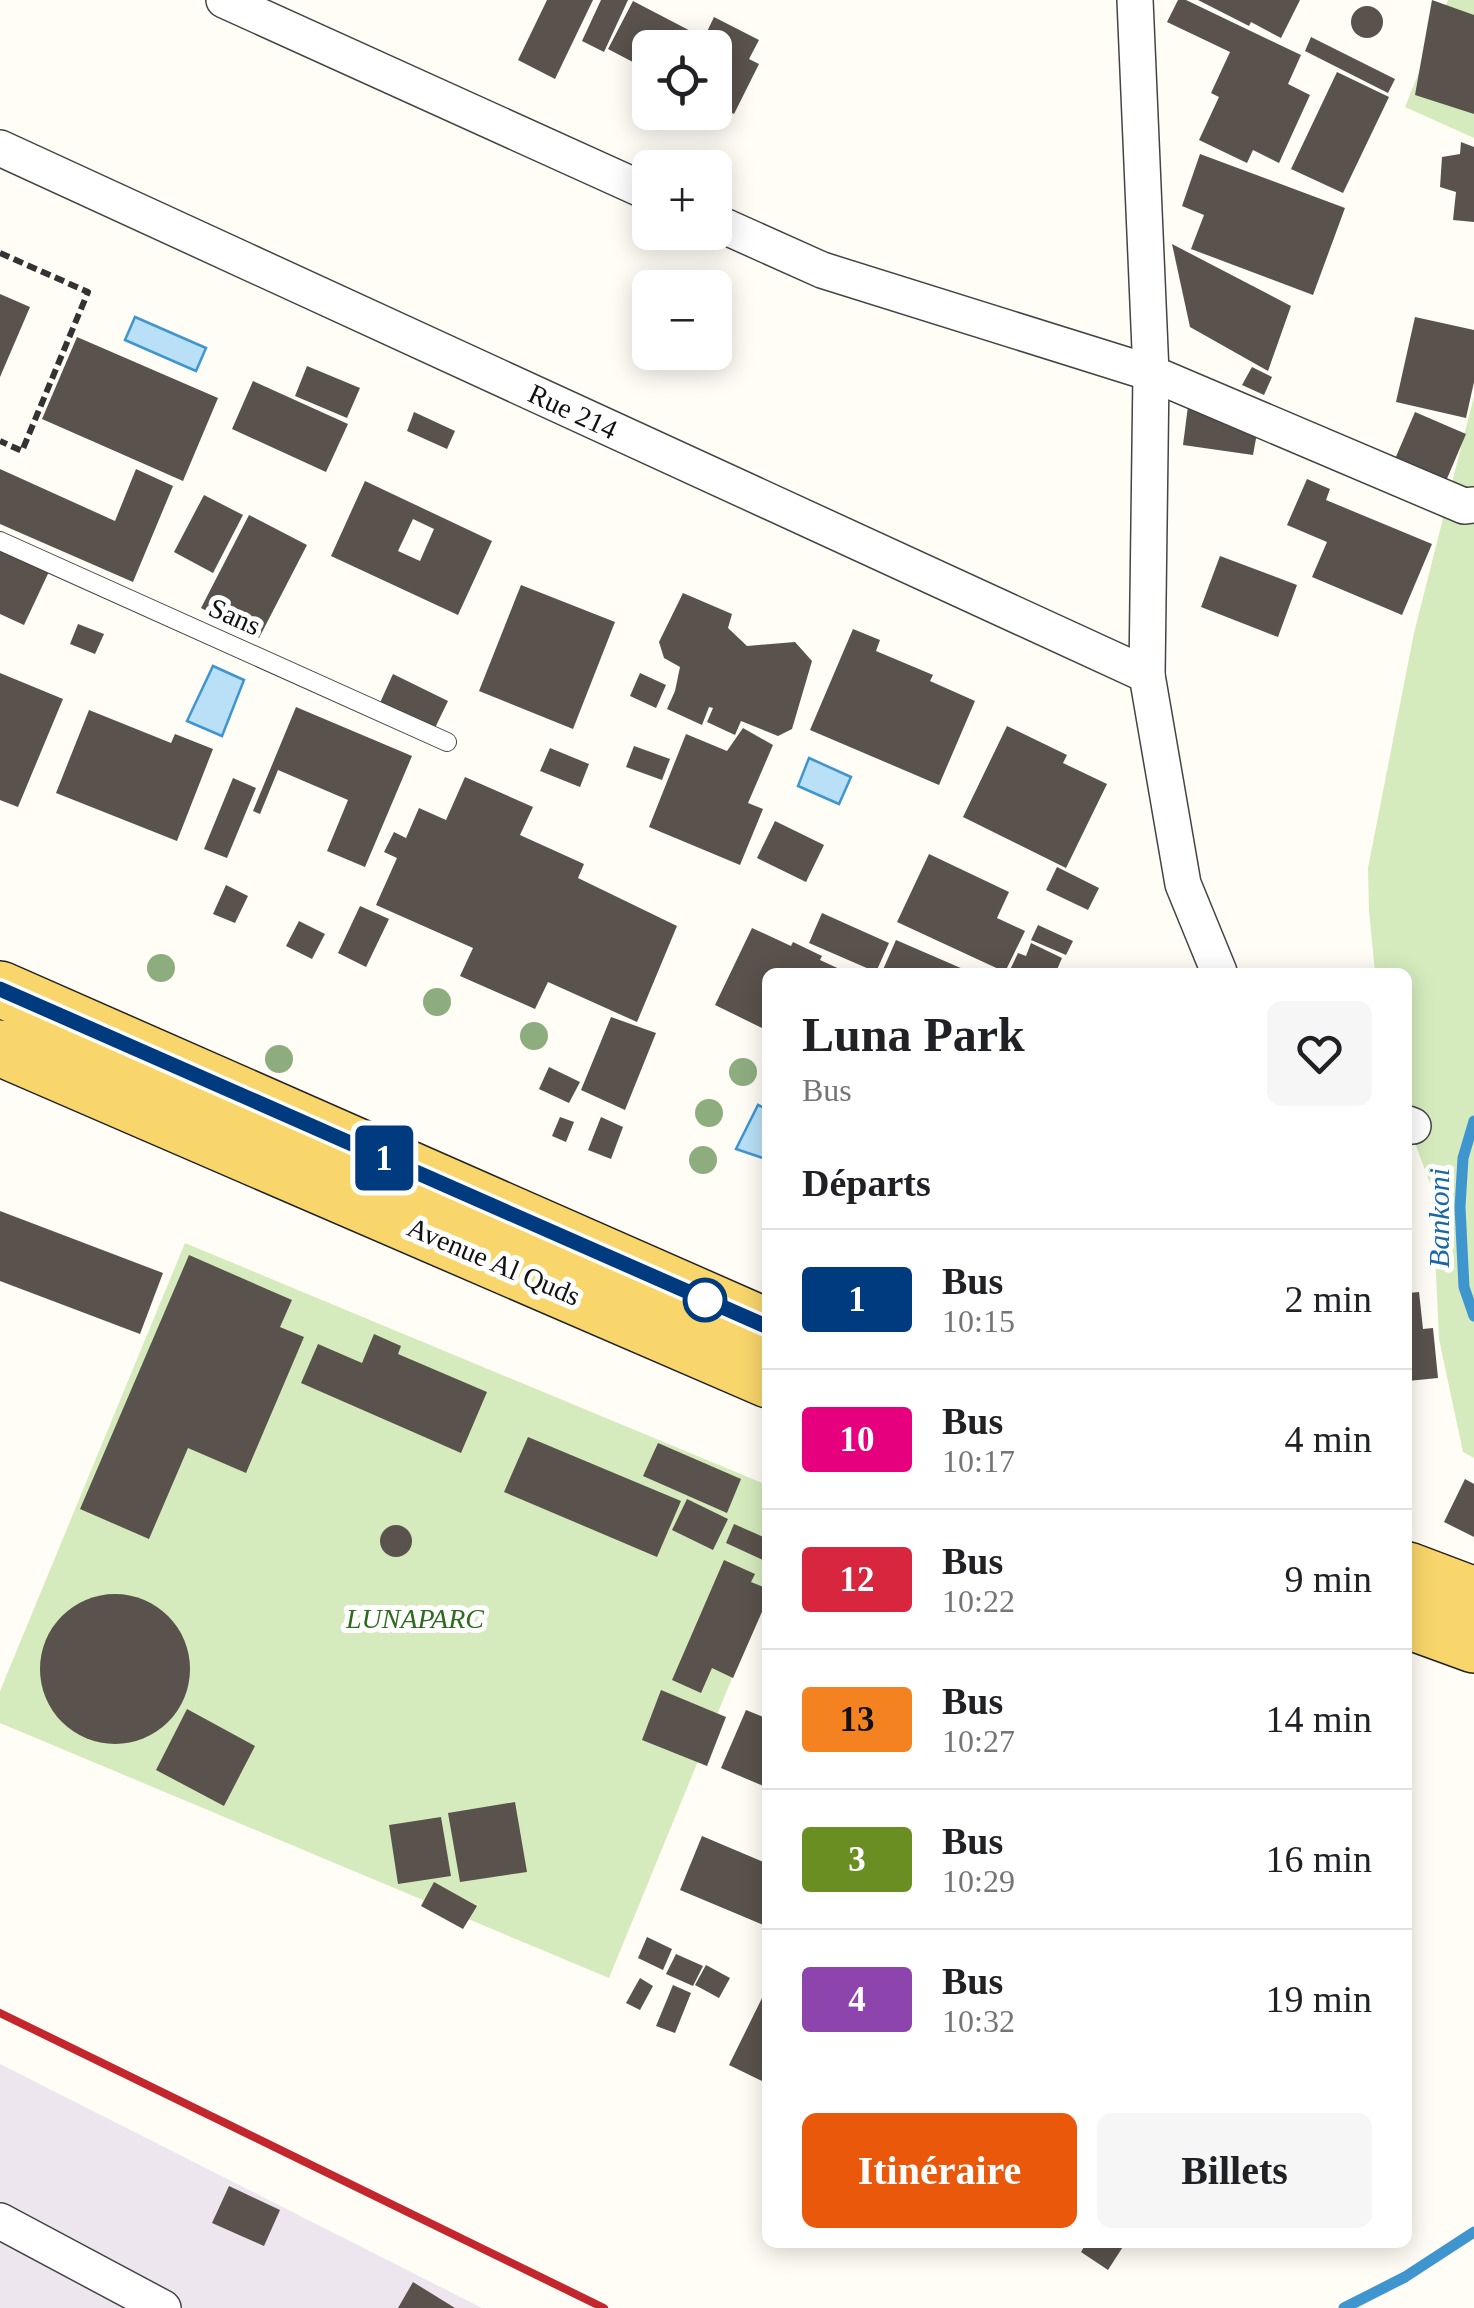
<!DOCTYPE html>
<html lang="fr">
<meta charset="utf-8">
<style>
body{margin:0;font-family:"Times New Roman",serif;background:#f6f6f6;color:#202124;height:100vh;display:flex;flex-direction:column;font-size:38px;white-space:nowrap}
*{box-sizing:border-box;margin:0}
p{font-size:32px;color:#757577}
.icon{flex:none;width:55px;height:55px;fill:none;stroke:currentColor;stroke-width:2;stroke-linecap:round;stroke-linejoin:round}
.map{position:relative;flex:1;overflow:hidden}
.drawer{position:absolute;left:762px;top:968px;width:650px;height:1280px;display:flex;flex-direction:column;background:#fff;border-radius:15px;box-shadow:0 5px 25px #0003}
.drawer>*{flex:none}
.badge{padding:0 20px;border-radius:8px;font-size:35px;line-height:65px}
.fabs{position:absolute;left:632px;top:30px;display:grid;gap:20px}
.fabs a{display:grid;place-items:center;width:100px;height:100px;border-radius:15px;background:#fff;box-shadow:0 5px 25px #0003;font-size:50px}
.map>.badge{position:absolute;translate:-50% -50%;box-shadow:0 0 0 5px #fff}
h2{padding:0 40px;font-size:38px;line-height:90px}
.round{display:grid;place-items:center;flex:none;width:105px;height:105px;border-radius:15px;background:#f6f6f6}
.summary{display:flex;align-items:center;justify-content:space-between;height:170px;padding:0 40px}
h1{font-size:48px;font-weight:600;line-height:75px}
.action{display:flex;gap:20px;margin-top:auto;padding:20px 40px}
.action a{flex:1;height:115px;border-radius:15px;background:#ea580c;color:#fff;font-size:40px;font-weight:600;line-height:115px;text-align:center}
.action a+a{background:#f6f6f6;color:#202124}
ul{padding:0;list-style:none}
li{display:flex;align-items:center;gap:30px;height:140px;padding:0 40px;border-top:2px solid #e0e0e0}
li div{flex:1}
li b{display:block;font-size:38px}
li em{font-style:normal}
li .badge{min-width:110px;font-weight:700;text-align:center}
.map>svg:first-child{display:block}
.industrial{fill:#eee6ef}
.green{fill:#d5ebbd}
.water{fill:#b9e0f7;stroke:#3f96cf;stroke-width:2.5}
.lines{fill:none;stroke-linecap:round;stroke-linejoin:round}
.stream{stroke:#3f96cf;stroke-width:11}
.building{fill:#5a524d;fill-rule:evenodd}
.lane-casing{stroke:#444;stroke-width:20}
.street-casing{stroke:#444;stroke-width:38}
.primary-casing{stroke:#222;stroke-width:58}
.path{stroke:#333;stroke-width:6;stroke-dasharray:10 5;stroke-linecap:butt}
.lane{stroke:#fff;stroke-width:18}
.street{stroke:#fff;stroke-width:35}
.primary{stroke:#f9d66b;stroke-width:55}
.rail{stroke:#c4262e;stroke-width:8}
.tree{fill:#8dad7f}
.line-casing{stroke:#fff;stroke-width:22}
.line{stroke:#003b80;stroke-width:15}
.stop-dot{fill:#fff;stroke:#003b80;stroke-width:5}
.labels{text-anchor:middle;stroke-width:10;stroke-linejoin:round;paint-order:stroke}
.street-label{font-size:28px;fill:#111;stroke:#fff}
.park-label{font-size:28px;font-style:italic;fill:#2f6b1f;stroke:#fff}
.water-label{font-size:30px;font-style:italic;fill:#1768a6;stroke:#fff}
</style>
<div class="map">
<svg width="1474" height="2308" viewBox="0 0 1474 2308">
<rect width="100%" height="100%" fill="#fffdf5"/>
<!-- industrial -->
<path class="industrial" d="M0,2064L482,2308H0Z"/>
<!-- green -->
<g class="green">
<path d="M1448,0H1474V138L1405,107Z"/>
<path d="M1474,396V1458L1463,1452L1439,1339L1432,1189L1408,1124V972H1375L1369,911L1368,868L1414,633Z"/>
<path d="M185,1243L767,1485V1593L609,1978L0,1723V1691Z"/>
</g>
<!-- water -->
<g class="water">
<path d="M135,317L206,348L196,371L125,340Z"/>
<path d="M213,666L244,680L222,736L187,721Z"/>
<path d="M809,758L851,777L839,804L798,786Z"/>
<path d="M758,1105L767,1109L766,1159L736,1149Z"/>
</g>
<g class="lines">
<!-- stream -->
<g class="stream">
<path d="M1474,1121L1463,1158L1460,1207L1464,1287L1474,1316"/>
<path d="M1344,2308L1405,2277L1474,2232"/>
</g>
</g>
<!-- building -->
<g class="building">
<path d="M547,0H593L555,79L518,60Z"/>
<path d="M601,0H628L604,52L582,41Z"/>
<path d="M1178,0H1186L1301,55L1288,84L1310,95L1279,163L1253,150L1247,163L1199,140L1219,97L1211,93L1230,52L1167,22Z"/>
<path d="M1198,0H1300L1281,38L1251,22L1249,26Z"/>
<path d="M1432,0L1474,15V114L1415,95Z"/>
<path d="M633,1L704,38L714,17L759,40L749,59L759,64L734,114L715,104V48H650V71L608,49Z"/>
<circle cx="1367" cy="22" r="16"/>
<path d="M1311,37L1395,79L1388,93L1305,51Z"/>
<path d="M1337,72L1389,97L1343,193L1291,169Z"/>
<path d="M1461,142L1474,147V222L1453,220L1456,192L1440,187L1442,157L1460,154Z"/>
<path d="M1200,154L1345,208L1313,295L1191,249L1204,215L1182,206Z"/>
<path d="M1172,244L1291,306L1268,371L1190,327Z"/>
<path d="M0,294L30,307L0,377Z"/>
<path d="M1415,317L1474,330V382L1466,418L1396,402Z"/>
<path d="M77,337L218,398L183,481L42,419Z"/>
<path d="M307,366L360,388L347,418L295,396Z"/>
<path d="M1252,367L1272,377L1264,395L1242,385Z"/>
<path d="M253,381L348,424L326,472L232,429Z"/>
<path d="M1188,406L1257,433L1253,455L1183,445Z"/>
<path d="M414,412L455,431L447,449L407,431Z"/>
<path d="M1415,412L1466,434L1446,481L1395,459Z"/>
<path d="M0,469L115,521L136,469L173,486L133,582L0,524Z"/>
<path d="M1307,479L1330,489L1326,500L1432,544L1402,615L1312,577L1327,542L1287,525Z"/>
<path d="M365,481L492,541L458,615L331,556ZM413,519L434,529L420,561L398,551Z"/>
<path d="M204,495L243,515L213,573L174,552Z"/>
<path d="M249,515L307,545L259,638L201,608Z"/>
<path d="M0,539L53,563L24,625L0,614Z"/>
<path d="M1220,556L1297,585L1278,637L1201,607Z"/>
<path d="M521,585L615,622L573,729L479,691Z"/>
<path d="M683,593L732,614L728,628L747,646L795,642L812,661L792,729L778,736L741,721L735,735L707,722L713,708L709,707L702,725L667,709L675,691L680,667L664,658L659,642Z"/>
<path d="M78,624L104,634L95,654L70,644Z"/>
<path d="M853,629L880,640L876,651L933,675L930,681L975,701L939,785L810,730Z"/>
<path d="M0,673L63,699L18,807L0,800Z"/>
<path d="M640,673L666,685L656,708L630,696Z"/>
<path d="M393,674L448,701L433,732L379,705Z"/>
<path d="M296,707L412,756L365,867L327,851L348,800L278,770L260,814L253,811Z"/>
<path d="M89,710L171,743L175,734L213,749L177,841L56,793Z"/>
<path d="M1007,726L1067,755L1063,763L1107,784L1066,868L963,817Z"/>
<path d="M743,728L773,745L748,803L763,809L740,865L649,827L686,734L727,751Z"/>
<path d="M634,746L670,759L662,780L626,767Z"/>
<path d="M550,748L589,764L580,787L540,771Z"/>
<path d="M465,777L533,807L520,835L584,864L578,878L677,926L637,1022L548,982L535,1009L460,976L473,948L376,905L397,858L384,852L394,832L406,838L419,808L446,820Z"/>
<path d="M233,778L256,788L227,858L204,849Z"/>
<path d="M775,821L824,845L806,882L757,858Z"/>
<path d="M929,854L1009,892L997,918L1025,931L1005,972L897,922Z"/>
<path d="M1057,867L1099,888L1088,910L1046,890Z"/>
<path d="M226,885L248,896L235,923L213,914Z"/>
<path d="M360,906L389,919L366,967L338,953Z"/>
<path d="M822,913L889,943L876,972L809,943Z"/>
<path d="M299,921L325,934L312,959L286,946Z"/>
<path d="M1038,925L1073,941L1066,955L1031,940Z"/>
<path d="M752,928L791,946L793,942L822,956L820,960L846,972H768V1031L715,1005Z"/>
<path d="M896,940L970,972H882Z"/>
<path d="M1031,943L1062,958L1056,972H1009L1018,953L1026,956Z"/>
<path d="M611,1017L656,1033L625,1110L581,1090Z"/>
<path d="M549,1067L580,1082L569,1103L539,1089Z"/>
<path d="M560,1117L574,1122L566,1142L552,1136Z"/>
<path d="M601,1117L623,1127L611,1159L588,1150Z"/>
<path d="M0,1211L163,1273L140,1334L0,1281Z"/>
<path d="M189,1255L292,1300L280,1327L304,1337L246,1473L188,1448L149,1539L80,1509Z"/>
<path d="M1419,1292L1423,1329L1433,1328L1438,1378L1408,1381V1293Z"/>
<path d="M374,1334L401,1346L398,1354L487,1392L461,1453L301,1383L318,1344L362,1363Z"/>
<path d="M528,1437L681,1501L657,1557L504,1492Z"/>
<path d="M658,1443L741,1479L727,1513L643,1476Z"/>
<path d="M1465,1479L1474,1484V1537L1444,1522Z"/>
<path d="M687,1499L728,1519L713,1550L672,1530Z"/>
<path d="M734,1524L768,1539V1556L765,1561L726,1543Z"/>
<circle cx="396" cy="1541" r="16"/>
<path d="M724,1560L755,1574L751,1582L768,1589V1598L733,1678L712,1668L701,1693L672,1680Z"/>
<circle cx="115" cy="1669" r="75"/>
<path d="M661,1690L726,1717L707,1766L642,1740Z"/>
<path d="M187,1709L255,1746L224,1806L156,1770Z"/>
<path d="M746,1710L768,1719V1788L721,1768Z"/>
<path d="M515,1802L527,1872L460,1882L448,1813Z"/>
<path d="M441,1817L451,1876L398,1884L389,1825Z"/>
<path d="M702,1836L768,1864V1927L680,1890Z"/>
<path d="M434,1882L477,1906L463,1929L421,1906Z"/>
<path d="M647,1937L672,1949L663,1970L638,1958Z"/>
<path d="M676,1954L703,1966L693,1986L666,1974Z"/>
<path d="M706,1965L730,1978L719,1998L695,1985Z"/>
<path d="M640,1978L653,1986L640,2010L626,2003Z"/>
<path d="M673,1985L691,1993L675,2033L656,2026Z"/>
<path d="M768,1986V2084L729,2065Z"/>
<path d="M229,2186L280,2210L264,2246L212,2223Z"/>
<path d="M1087,2242H1126L1108,2270L1081,2252Z"/>
<path d="M413,2282L455,2308H398Z"/>
</g>
<g class="lines">
<!-- lane casing -->
<g class="lane-casing">
<path id="lane" d="M0,541L447,742"/>
</g>
<!-- street casing -->
<g class="street-casing">
<g id="street">
<path d="M224,0L650,193"/>
<path d="M1135,0L1151,373L1147,675L1183,884L1219,972"/>
<path d="M0,148L1147,675"/>
<path d="M715,222L822,270L1151,373L1464,506L1474,505"/>
<path d="M1408,1124L1413,1126"/>
<path d="M0,2221L163,2308"/>
</g>
</g>
<!-- primary casing -->
<g class="primary-casing">
<g id="primary">
<path d="M0,989L768,1327"/>
<path d="M0,1048L768,1380"/>
<path d="M1408,1570L1474,1595"/>
<path d="M1408,1621L1474,1645"/>
</g>
</g>
<!-- path -->
<path class="path" d="M0,253L88,292L22,451L0,441"/>
<!-- lane -->
<use href="#lane" class="lane"/>
<!-- street -->
<use href="#street" class="street"/>
<!-- primary -->
<use href="#primary" class="primary"/>
<!-- rail -->
<path class="rail" d="M0,2013L604,2308"/>
</g>
<!-- trees -->
<g class="tree">
<circle cx="161" cy="968" r="14"/>
<circle cx="437" cy="1002" r="14"/>
<circle cx="534" cy="1036" r="14"/>
<circle cx="279" cy="1059" r="14"/>
<circle cx="743" cy="1072" r="14"/>
<circle cx="709" cy="1113" r="14"/>
<circle cx="703" cy="1160" r="14"/>
</g>
<g class="lines">
<!-- line casing -->
<g class="line-casing">
<path id="line" d="M0,989L768,1327"/>
</g>
<!-- line -->
<use href="#line" class="line"/>
</g>
<!-- markers -->
<circle class="stop-dot" cx="705" cy="1300" r="20"/>
<g class="labels">
<!-- street labels -->
<g class="street-label">
<text transform="translate(573 411) rotate(25)" y="10">Rue 214</text>
<text transform="translate(235 616) rotate(24)" y="10">Sans</text>
<text transform="translate(494 1261) rotate(23)" y="10">Avenue Al Quds</text>
</g>
<!-- park labels -->
<g class="park-label">
<text x="415" y="1628">LUNAPARC</text>
</g>
<!-- water labels -->
<g class="water-label">
<text transform="translate(1439 1218) rotate(-90)" y="10">Bankoni</text>
</g>
</g>
</svg>
<div class="fabs">
<a><svg class="icon" aria-label="locate" viewBox="0 0 24 24"><circle cx="12" cy="12" r="6"/><path d="M12 2v4M12 18v4M2 12h4M18 12h4"/></svg></a>
<a>+</a>
<a>−</a>
</div>
<b class="badge" style="left:384px;top:1158px;background:#003b80;color:#fff">1</b>
<section class="drawer">
<div class="summary"><div><h1>Luna Park</h1><p>Bus</p></div><a class="round"><svg class="icon" aria-label="heart" viewBox="0 0 24 24"><path d="M12 20l-8-8c-3-5 5-10 8-4 3-6 11-1 8 4z"/></svg></a></div>
<h2>Départs</h2>
<ul>
<li><span class="badge" style="background:#003b80;color:#fff">1</span><div><b>Bus</b><p>10:15</p></div><em>2 min</em></li>
<li><span class="badge" style="background:#e6007e;color:#fff">10</span><div><b>Bus</b><p>10:17</p></div><em>4 min</em></li>
<li><span class="badge" style="background:#d7263d;color:#fff">12</span><div><b>Bus</b><p>10:22</p></div><em>9 min</em></li>
<li><span class="badge" style="background:#f58220;color:#111">13</span><div><b>Bus</b><p>10:27</p></div><em>14 min</em></li>
<li><span class="badge" style="background:#6b8e23;color:#fff">3</span><div><b>Bus</b><p>10:29</p></div><em>16 min</em></li>
<li><span class="badge" style="background:#8e44ad;color:#fff">4</span><div><b>Bus</b><p>10:32</p></div><em>19 min</em></li>
</ul>
<div class="action"><a>Itinéraire</a><a>Billets</a></div>
</section>
</div>
